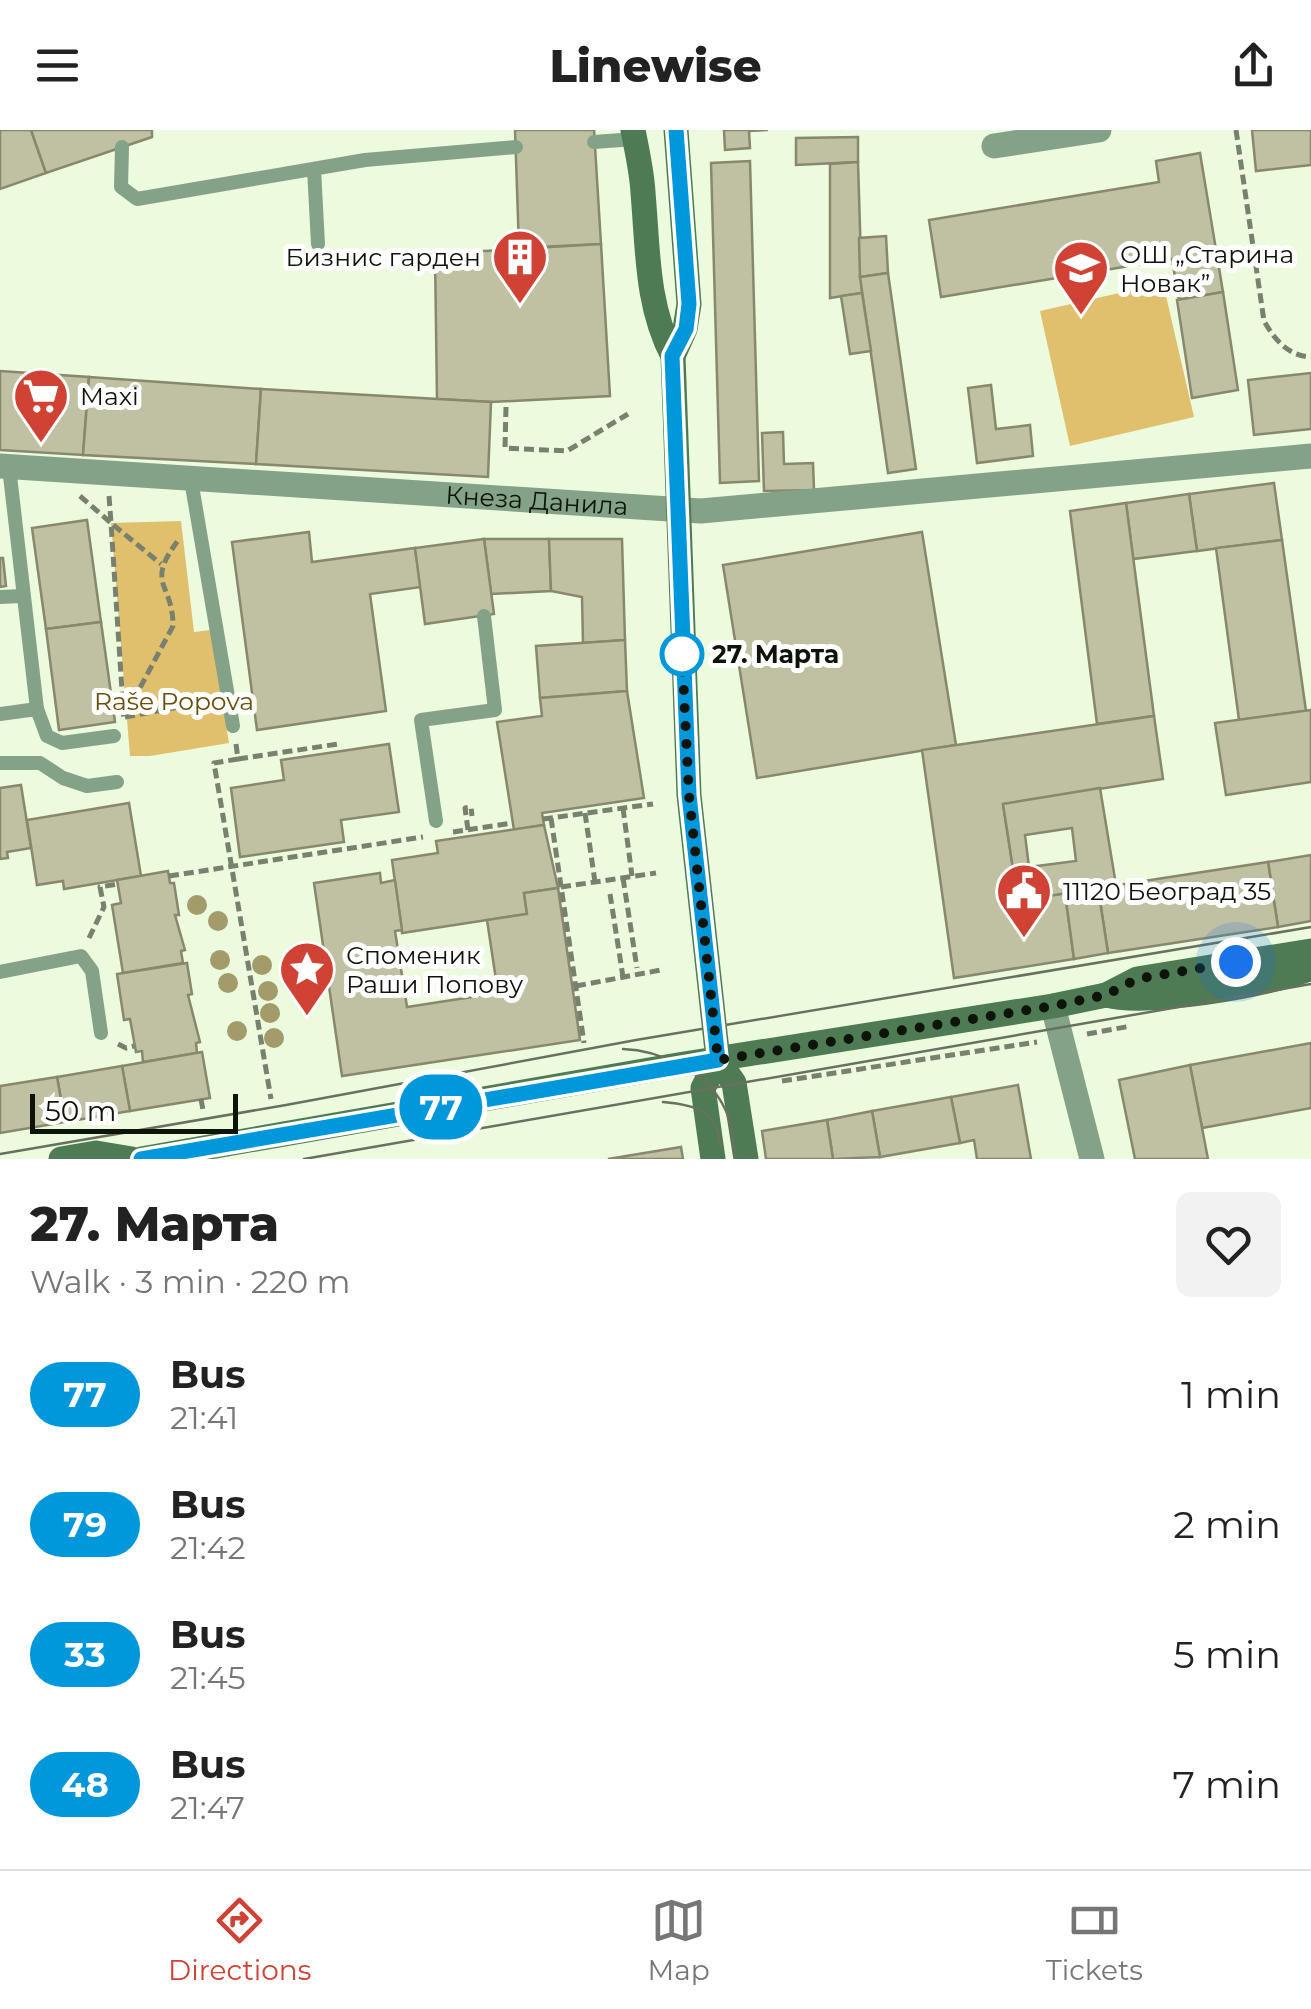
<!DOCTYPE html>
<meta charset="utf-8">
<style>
body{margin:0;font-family:Montserrat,sans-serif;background:#f2f2f2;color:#222;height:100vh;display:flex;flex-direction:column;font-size:38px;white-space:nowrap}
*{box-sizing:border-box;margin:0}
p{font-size:32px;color:#767676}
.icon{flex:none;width:55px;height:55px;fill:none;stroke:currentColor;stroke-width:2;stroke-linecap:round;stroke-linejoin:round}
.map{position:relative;height:1029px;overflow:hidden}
.drawer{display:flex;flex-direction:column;background:#fff;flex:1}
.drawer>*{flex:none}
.badge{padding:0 20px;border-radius:32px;font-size:35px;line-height:65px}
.scale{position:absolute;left:30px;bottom:25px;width:208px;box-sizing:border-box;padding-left:10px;border:5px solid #0f140a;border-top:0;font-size:28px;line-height:35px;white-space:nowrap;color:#0f140a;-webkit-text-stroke:8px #fff;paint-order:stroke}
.you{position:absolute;width:50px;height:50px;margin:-25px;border:8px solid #fff;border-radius:50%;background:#1a73e8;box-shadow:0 0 0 15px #1a73e833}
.map>.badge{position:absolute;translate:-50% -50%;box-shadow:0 0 0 5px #fff}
.round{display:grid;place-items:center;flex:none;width:105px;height:105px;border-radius:15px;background:#f2f2f2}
.headline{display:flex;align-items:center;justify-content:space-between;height:170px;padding:0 30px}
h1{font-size:48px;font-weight:800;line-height:75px}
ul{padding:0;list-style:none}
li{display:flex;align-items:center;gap:30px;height:130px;padding:0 30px}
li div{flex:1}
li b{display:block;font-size:38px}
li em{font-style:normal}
li .badge{min-width:110px;font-weight:700;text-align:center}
header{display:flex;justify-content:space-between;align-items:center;height:130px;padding:0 30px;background:#fff;font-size:45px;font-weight:800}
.tab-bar{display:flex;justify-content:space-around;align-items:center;height:140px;border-top:2px solid #e0e0e0;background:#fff;font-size:28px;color:#767676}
.tab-bar a{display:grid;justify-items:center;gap:5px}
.tab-bar .active{color:#cf4234}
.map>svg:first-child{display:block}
.green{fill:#e1c06d}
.building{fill:#c0c1a3;stroke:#87886c;stroke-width:2.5;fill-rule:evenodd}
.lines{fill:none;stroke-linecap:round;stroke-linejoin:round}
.path{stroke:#78816e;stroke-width:5;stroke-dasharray:10 5;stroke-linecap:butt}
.service{stroke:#84a288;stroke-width:14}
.minor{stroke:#84a288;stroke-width:25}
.secondary{stroke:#4e7a54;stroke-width:25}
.tram{stroke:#68715f;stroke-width:2.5}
.tree{fill:#a39c6a}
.line-casing{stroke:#fff;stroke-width:22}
.line{stroke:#0098da;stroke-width:15}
.walk{stroke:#0f140a;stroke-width:10;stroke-dasharray:0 18}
.stop-dot{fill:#fff;stroke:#0098da;stroke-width:5}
.labels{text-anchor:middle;stroke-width:10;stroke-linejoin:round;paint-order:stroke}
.poi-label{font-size:25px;fill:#0f140a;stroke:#fff;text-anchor:start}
.street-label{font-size:25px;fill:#0f140a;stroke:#fff}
.stop-label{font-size:25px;font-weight:bold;fill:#0f140a;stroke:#fff;text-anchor:start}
.park-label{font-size:25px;fill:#67500b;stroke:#fff}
</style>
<header><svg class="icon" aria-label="menu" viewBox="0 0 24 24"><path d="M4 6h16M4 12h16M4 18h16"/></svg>Linewise<svg class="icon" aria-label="share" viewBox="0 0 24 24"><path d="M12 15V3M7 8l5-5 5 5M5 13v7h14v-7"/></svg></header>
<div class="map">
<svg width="1311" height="1029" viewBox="0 0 1311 1029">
<rect width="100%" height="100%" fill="#ecfadd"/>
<!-- green -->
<g class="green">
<path d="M1163,153L1194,287L1070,316L1040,181Z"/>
<path d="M181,391L194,502L211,500L229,613L150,626H130L111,393Z"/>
</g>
<!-- building -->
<g class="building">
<path d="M0,0H31L46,43L0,59Z"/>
<path d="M31,0H152V7L46,43Z"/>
<path d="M515,0H594L601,114L519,118Z"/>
<path d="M724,0H768L749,1L750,18L725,20Z"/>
<path d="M1252,0H1311V35L1256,41Z"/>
<path d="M858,7V32L796,35V8Z"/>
<path d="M1200,23L1223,162L1179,170L1172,129L941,167L929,90L1159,52L1156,31Z"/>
<path d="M750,31L759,351L720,353L711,33Z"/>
<path d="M858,32L862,163L830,168V34Z"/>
<path d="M886,106L888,143L860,147L859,108Z"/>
<path d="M601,114L610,266L491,272L437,269L435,124Z"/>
<path d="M888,143L916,339L888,343L860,147Z"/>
<path d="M1223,162L1238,260L1192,268L1177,170Z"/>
<path d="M862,163L871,221L850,224L841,166Z"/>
<path d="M0,241L89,247L83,325L0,320Z"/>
<path d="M1311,243V299L1254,305L1248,250Z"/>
<path d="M89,247L261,259L256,334L83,325Z"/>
<path d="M991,255L996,299L1030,295L1033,326L977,333L968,258Z"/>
<path d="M261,259L491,272L488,347L256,334Z"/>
<path d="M783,302L784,334L813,333L814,360L764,361L762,303Z"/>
<path d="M1274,353L1282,410L1197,421L1189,364Z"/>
<path d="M1189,364L1197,421L1133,429L1126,373Z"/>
<path d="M1126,373L1154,586L1097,594L1070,381Z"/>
<path d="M87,390L101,492L46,499L32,398Z"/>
<path d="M309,402L312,432L415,418L421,457L370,464L386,581L257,600L232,412Z"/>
<path d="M922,402L956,615L757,648L723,435Z"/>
<path d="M484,409H549L551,461L491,464Z"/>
<path d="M484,409L494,484L425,494L415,418Z"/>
<path d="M549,409H622L625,510L583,513L582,467L551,461Z"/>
<path d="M1282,410L1306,581L1239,590L1216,418Z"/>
<path d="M0,428H3L6,456L0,457Z"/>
<path d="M101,492L115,592L59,600L46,499Z"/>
<path d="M625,510L627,561L540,568L536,516Z"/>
<path d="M627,561L644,668L542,683L544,695L514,700L497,592L542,586L540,568Z"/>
<path d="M1311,580V652L1226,665L1215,593Z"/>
<path d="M1154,586L1163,649L1003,674L1018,771L1065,763L1074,829L954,848L922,620Z"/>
<path d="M389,614L399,682L341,690L344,712L240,727L231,658L284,650L281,630Z"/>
<path d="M21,655L31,718L7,722L8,728L0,729V658Z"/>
<path d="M1100,658L1116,755L1018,771L1003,674ZM1072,698L1076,731L1029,737L1025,705Z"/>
<path d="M129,673L141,746L64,759L63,751L37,755L27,690Z"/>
<path d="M544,695L558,758L524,763L527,784L402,803L392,730L438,723L436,711Z"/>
<path d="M1311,725V791L1278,797L1268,732Z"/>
<path d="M1268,732L1278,797L1108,823L1098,758Z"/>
<path d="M168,741L170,753H174L179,785H175L185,820L181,821L183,833L123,843L112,775L121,773L117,750Z"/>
<path d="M380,743L381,753L395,750L402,800L395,801L407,877L498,863L487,790L527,784L524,763L558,758L580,910L342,946L314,753Z"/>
<path d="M1098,758L1108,823L1074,829L1065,763Z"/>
<path d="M187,833L192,864L188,865L200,912L196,913L197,923L143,932L142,921L136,922L130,889L124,890L117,844Z"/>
<path d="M1311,913V978L1202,998L1190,935Z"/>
<path d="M202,922L210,968L130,981L122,936Z"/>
<path d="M1190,935L1208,1029H1135L1119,950Z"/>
<path d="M122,936L130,981L65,992L57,947Z"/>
<path d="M57,947L65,992L0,1003V956Z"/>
<path d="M1018,955L1031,1029H977L974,1010L960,1013L951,967Z"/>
<path d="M951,967L960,1013L880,1027L872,981Z"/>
<path d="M872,981L880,1027L833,1029L827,990Z"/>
<path d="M827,990L833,1029H766L762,1001Z"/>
<path d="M681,1017L683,1029H608Z"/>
</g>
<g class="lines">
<!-- path -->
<g class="path">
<path d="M1236,0L1264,191C1275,210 1288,226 1311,227"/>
<path d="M506,277L505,318L567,321L628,284"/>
<path d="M80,366L111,393L124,591"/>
<path d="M109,366L111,393L161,434"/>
<path d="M126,584L173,496C173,451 144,456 179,409"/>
<path d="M125,587L211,571"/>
<path d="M236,614L238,629L214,633L271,969"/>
<path d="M238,629L338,614"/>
<path d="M623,678L632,746"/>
<path d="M585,683L595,752"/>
<path d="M551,688L584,913"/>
<path d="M543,689L653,674"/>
<path d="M468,700L465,678L471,677L472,686"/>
<path d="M453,702L513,693"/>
<path d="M169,746L423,707"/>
<path d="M623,748L637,838"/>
<path d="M561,757L656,743"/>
<path d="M610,764L623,847"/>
<path d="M89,808L104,777L100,757L118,754"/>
<path d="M576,856L661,840"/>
<path d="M1087,904L1131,896"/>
<path d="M118,914L126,918L134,916"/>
<path d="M782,951L1037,912"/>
<path d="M201,969L203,980"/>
</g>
<!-- service -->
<g class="service">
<path d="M594,12L635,9"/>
<path d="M122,17L121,57L137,69L365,30L516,17"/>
<path d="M314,39L318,114"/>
<path d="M9,337L37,579"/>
<path d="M191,350L233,596"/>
<path d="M0,467L22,466"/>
<path d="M0,584L37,579L47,606L62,613L114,606"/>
<path d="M0,633H40L63,648L87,656L117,652"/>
<path d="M436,691L421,590L495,580L484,486"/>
<path d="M0,842L81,826L92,841L101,903"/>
</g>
<!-- minor -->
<g class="minor">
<path d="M994,16L1099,0"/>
<path id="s1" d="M0,336L701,381L1311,326"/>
<path d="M1053,876L1092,1029"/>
</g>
<!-- secondary -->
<g class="secondary">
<path d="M633,0C637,21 642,42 643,63C648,118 646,175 673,226L689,665L718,930L734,953L746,1029"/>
<path d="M673,226L685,199L689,174L676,0"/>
<path d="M1106,865C1146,876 1272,855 1311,838"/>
<path d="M61,1029L96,1023L132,1029"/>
<path d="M141,1029L678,935L1053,876L1106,865L1137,849L1311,821"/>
<path d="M713,1029L703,958L718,930"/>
</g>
<!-- tram -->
<g class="tram">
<path d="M623,919C659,920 706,942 723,975C732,991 733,1011 736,1029"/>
<path d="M663,972C698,975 717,981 721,1018"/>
<path d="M0,1024L286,975L636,910L1311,797"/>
<path d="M304,1029L1311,854"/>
</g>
</g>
<!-- trees -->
<g class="tree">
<circle cx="197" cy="775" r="10"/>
<circle cx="218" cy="791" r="10"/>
<circle cx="220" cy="830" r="10"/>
<circle cx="262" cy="835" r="10"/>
<circle cx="228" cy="853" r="10"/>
<circle cx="268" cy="861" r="10"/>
<circle cx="270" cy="883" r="10"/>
<circle cx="237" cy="901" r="10"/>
<circle cx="274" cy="908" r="10"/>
</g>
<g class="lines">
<!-- line casing -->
<g class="line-casing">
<path id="line" d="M141,1029L718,930L689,665L672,226L686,199L689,174L676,0"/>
</g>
<!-- line -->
<use href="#line" class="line"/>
<!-- walk -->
<path class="walk" d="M682,524L689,665L718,930L1053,876L1106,865L1137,849L1236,832"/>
</g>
<!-- icons -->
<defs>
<g id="building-pin" transform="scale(2.875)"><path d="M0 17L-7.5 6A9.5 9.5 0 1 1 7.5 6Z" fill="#cf4234" stroke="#fff"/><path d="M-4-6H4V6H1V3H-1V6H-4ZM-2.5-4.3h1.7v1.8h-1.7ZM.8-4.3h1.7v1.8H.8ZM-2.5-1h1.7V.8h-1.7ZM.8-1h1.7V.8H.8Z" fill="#fff"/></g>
<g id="school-pin" transform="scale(2.875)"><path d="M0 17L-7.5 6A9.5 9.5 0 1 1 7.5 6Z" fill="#cf4234" stroke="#fff"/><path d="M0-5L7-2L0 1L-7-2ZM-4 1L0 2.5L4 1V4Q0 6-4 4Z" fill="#fff"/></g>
<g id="supermarket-pin" transform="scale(2.875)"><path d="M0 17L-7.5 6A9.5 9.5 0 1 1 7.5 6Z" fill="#cf4234" stroke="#fff"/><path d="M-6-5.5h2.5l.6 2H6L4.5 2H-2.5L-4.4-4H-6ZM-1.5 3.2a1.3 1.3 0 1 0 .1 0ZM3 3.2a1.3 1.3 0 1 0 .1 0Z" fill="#fff"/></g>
<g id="civic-pin" transform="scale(2.875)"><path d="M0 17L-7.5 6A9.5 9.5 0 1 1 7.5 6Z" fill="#cf4234" stroke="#fff"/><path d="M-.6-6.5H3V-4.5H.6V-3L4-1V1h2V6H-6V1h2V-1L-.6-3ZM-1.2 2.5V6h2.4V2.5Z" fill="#fff"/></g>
<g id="sight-pin" transform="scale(2.875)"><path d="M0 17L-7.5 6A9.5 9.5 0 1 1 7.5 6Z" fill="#cf4234" stroke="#fff"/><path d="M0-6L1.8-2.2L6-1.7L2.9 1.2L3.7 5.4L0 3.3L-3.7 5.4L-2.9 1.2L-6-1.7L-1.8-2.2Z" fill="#fff"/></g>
</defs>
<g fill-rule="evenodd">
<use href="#building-pin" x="520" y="127"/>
<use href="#school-pin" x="1081" y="138"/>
<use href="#supermarket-pin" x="41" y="266"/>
<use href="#civic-pin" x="1024" y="761"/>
<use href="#sight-pin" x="307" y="839"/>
</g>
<!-- markers -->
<circle class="stop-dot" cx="682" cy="524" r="20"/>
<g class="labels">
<!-- poi labels -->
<g class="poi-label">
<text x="1120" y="133">ОШ „Старина<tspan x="1120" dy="29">Новак”</tspan></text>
<text x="481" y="136" text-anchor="end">Бизнис гарден</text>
<text x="80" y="275">Maxi</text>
<text x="1063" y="770">11120 Београд 35</text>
<text x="346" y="834">Споменик<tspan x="346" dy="29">Раши Попову</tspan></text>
</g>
<!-- street labels -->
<g class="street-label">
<text dy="9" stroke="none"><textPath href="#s1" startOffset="538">Кнеза Данила</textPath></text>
</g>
<!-- stop labels -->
<g class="stop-label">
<text x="712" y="533">27. Марта</text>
</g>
<!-- park labels -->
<g class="park-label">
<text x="174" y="580">Raše Popova</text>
</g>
</g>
</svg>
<div class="scale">50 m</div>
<div class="you" style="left:1236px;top:832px"></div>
<b class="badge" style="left:441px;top:977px;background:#0098da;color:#fff">77</b>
</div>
<section class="drawer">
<div class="headline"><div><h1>27. Марта</h1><p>Walk · 3 min · 220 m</p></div><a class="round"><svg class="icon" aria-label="heart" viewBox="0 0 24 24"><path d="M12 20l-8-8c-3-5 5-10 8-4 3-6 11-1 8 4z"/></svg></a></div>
<ul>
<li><span class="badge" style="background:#0098da;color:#fff">77</span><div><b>Bus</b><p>21:41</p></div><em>1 min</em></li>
<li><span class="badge" style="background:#0098da;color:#fff">79</span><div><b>Bus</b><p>21:42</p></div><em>2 min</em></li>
<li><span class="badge" style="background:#0098da;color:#fff">33</span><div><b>Bus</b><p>21:45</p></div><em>5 min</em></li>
<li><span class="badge" style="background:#0098da;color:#fff">48</span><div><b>Bus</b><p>21:47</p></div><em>7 min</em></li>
</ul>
</section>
<nav class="tab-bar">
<a class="active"><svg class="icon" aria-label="directions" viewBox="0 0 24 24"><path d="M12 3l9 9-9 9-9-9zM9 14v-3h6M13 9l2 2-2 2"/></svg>Directions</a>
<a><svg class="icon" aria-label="map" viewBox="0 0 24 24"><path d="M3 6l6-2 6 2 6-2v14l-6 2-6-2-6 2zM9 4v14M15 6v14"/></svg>Map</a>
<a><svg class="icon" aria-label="tickets" viewBox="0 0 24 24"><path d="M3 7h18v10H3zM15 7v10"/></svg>Tickets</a>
</nav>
